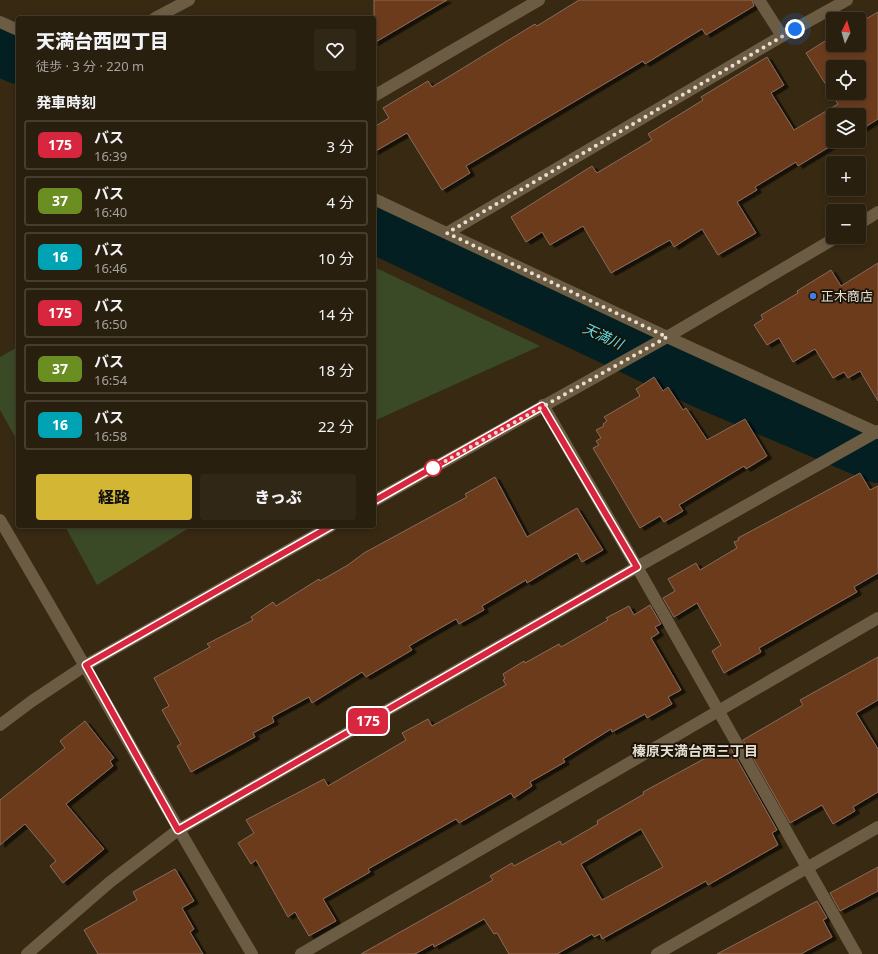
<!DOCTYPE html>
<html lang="ja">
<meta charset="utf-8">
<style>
body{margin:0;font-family:"Noto Sans","Noto Sans JP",sans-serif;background:#312717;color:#f1f3f6;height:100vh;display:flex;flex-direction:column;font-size:15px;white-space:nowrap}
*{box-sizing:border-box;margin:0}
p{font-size:13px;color:#a5a29e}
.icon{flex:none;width:22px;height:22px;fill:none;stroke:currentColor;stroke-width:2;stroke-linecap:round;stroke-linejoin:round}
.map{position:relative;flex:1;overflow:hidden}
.sheet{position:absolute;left:16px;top:16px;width:360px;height:512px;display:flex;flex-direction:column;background:#291f0e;border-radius:4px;box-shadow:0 2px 6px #0003,0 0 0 1px #453d2e}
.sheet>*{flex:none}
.badge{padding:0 8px;border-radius:6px;font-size:14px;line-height:26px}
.needle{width:26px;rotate:5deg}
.buttons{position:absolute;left:826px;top:12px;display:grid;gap:8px}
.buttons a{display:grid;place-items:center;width:40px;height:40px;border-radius:4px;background:#291f0e;box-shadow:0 2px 6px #0003,0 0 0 1px #453d2e;font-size:20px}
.you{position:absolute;width:20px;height:20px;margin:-10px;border:3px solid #fff;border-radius:50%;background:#1a73e8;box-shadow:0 0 0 6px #1a73e833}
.map>.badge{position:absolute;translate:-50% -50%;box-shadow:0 0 0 2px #fff}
h2{padding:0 20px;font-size:15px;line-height:36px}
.round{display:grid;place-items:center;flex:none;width:42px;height:42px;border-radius:4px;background:#312717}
.headline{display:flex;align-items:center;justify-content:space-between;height:68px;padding:0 20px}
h1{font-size:19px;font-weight:800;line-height:30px}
.primary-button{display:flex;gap:8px;margin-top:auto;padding:8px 20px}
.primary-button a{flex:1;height:46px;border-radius:4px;background:#d4b635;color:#111;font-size:16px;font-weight:800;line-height:46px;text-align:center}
.primary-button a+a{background:#312717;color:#f1f3f6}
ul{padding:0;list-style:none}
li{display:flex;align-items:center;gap:12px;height:50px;margin:0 8px 6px;padding:0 12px;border:2px solid #453d2e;border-radius:4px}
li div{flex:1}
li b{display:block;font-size:15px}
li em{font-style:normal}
li .badge{min-width:44px;font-weight:700;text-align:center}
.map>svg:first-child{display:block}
.green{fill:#3a4a26}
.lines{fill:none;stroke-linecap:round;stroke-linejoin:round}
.river{stroke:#031f21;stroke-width:50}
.building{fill:#6c3a1b;stroke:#876c5d;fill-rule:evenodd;filter:url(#shadow)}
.minor{stroke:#6c5c44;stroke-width:12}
.tertiary{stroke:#6c5c44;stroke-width:12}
.line-casing{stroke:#fff;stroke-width:9}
.line{stroke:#d7263d;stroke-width:6}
.walk{stroke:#e7ded0;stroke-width:4;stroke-dasharray:0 7.2}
.shop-dot{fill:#3f7fe0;stroke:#191309;stroke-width:1.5}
.stop-dot{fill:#fff;stroke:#d7263d;stroke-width:2}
.labels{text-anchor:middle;stroke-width:3.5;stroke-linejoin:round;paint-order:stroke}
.poi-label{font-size:13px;fill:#e7ded0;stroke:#191309;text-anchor:start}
.water-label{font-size:14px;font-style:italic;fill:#5ee0e8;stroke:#191309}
.neighbourhood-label{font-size:14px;font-weight:bold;fill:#e7ded0;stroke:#191309}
</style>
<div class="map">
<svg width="878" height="954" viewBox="0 0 878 954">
<defs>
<filter id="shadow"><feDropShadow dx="4.5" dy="2.5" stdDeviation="0" flood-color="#0009"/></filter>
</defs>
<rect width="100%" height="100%" fill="#372912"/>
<!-- green -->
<g class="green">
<path d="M374,267L540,346L374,421Z"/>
<path d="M18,347V442L0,410V357Z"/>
<path d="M65,526H192L97,585Z"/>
</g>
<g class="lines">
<!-- river -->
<g class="river">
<path d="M0,51L18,59"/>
<path d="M374,228L704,384L878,458"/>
</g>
</g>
<!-- building -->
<g class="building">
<path d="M374,0H447L374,43Z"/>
<path d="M579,0H752L754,6L706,35L702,29L645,64L643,61L540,122L466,166L470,173L442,190L407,133L374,152V127L389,118L383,108L428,81L432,87L535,24L537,26Z"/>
<path d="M878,12V119L859,131V115H833V141H839L798,166L796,162L755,187L757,190L737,202L756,233L718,255L702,229L674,247L670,240L611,273L583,226L550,245L542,232L526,242L511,217L592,166L597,173L652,140L648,134L703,100L701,97L767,57L784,85L771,93L794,130L838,104L806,53L833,36V45H859V23ZM833,67H859V93H833Z"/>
<path d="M878,263V401L860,371L848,378L844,372L833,378L815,349L793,362L779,338L767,345L754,325L763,319L761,315L798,293L797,291L831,270L841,286Z"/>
<path d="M654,377L663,391L668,387L683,410L686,408L707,440L745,419L767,456L746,469L744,466L679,505L683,511L664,522L660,516L640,528L593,448L599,445L596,441L601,438L596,430L604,426L603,424L607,421L604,417L640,396L636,389Z"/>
<path d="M860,473L870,490L878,486V573L854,587L857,592L759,648L761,652L724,673L712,651L721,645L697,603L674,617L663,598L675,591L668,579L696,563L700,570L737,548L734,542L739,540L738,538Z"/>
<path d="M495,477L527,537L577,508L603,550L582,562L577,553L527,583L526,580L482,606L484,610L459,624L456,619L409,646L412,650L366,677L362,672L312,703L309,697L272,717L274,722L253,733L255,737L191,772L177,746L181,744L162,710L169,706L154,678L210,647L207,644L253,620L251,617L273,602L276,606L319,579L320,581L348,565L364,553L467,497L465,494Z"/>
<path d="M650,605L661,624L655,627L659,633L651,638L681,690L668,697L672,704L647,718L645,714L612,732L611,729L563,759L565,762L530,782L532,786L514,798L511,793L459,823L456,819L368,869L370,872L323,899L336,921L309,936L295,912L288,917L256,860L251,864L238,843L254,833L246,820L324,779L328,786L406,740L402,733L428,719L432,726L506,685L503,680L505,679L503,674L524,661L525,663L559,644L561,647L608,620L606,618L629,606L634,615Z"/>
<path d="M878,657V700L856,713L878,749V792L853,807L855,811L833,824L822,805L790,823L743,740L803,705L800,700Z"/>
<path d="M85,721L114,758L110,761L113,766L66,804L104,849L63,883L50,866L56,861L25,824L0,845V800L65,748L60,741Z"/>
<path d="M730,747L777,830L772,833L778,845L708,885L706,881L602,939L600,934L594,937L592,934L557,954H509L497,933L494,934L484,919L434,947L433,944L415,954H361L493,880L490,876L512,863L514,866L560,841L562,845L598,824L597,821L644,794L643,792L724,748L725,750ZM641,829L663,867L602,900L581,864Z"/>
<path d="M878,867V891L840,911L830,893Z"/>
<path d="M175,869L194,901L182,908L194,929L190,932L203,954H98L84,930L137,900L133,892Z"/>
<path d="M817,901L827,918L823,920L832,937L801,954H717Z"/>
</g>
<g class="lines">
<!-- minor -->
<g class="minor">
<path d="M759,0L782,36"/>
<path d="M155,18L189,0"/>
<path d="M0,22L18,30"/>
<path d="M374,96L539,0"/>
<path d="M374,199L667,337L878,433"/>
<path d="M447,233L782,36L847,0"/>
<path d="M543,405L637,567L856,954"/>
<path d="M0,520C85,664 166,810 252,954"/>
<path d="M27,954L110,882L178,830L637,567L878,431"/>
<path d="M301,954L878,618"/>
<path d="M657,954L878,827"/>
</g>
<!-- tertiary -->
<g class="tertiary">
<path d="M859,224L878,212"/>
<path d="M374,501L667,337L837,237"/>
<path d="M0,725L32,701L86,665L331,526"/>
</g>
</g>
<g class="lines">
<!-- line casing -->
<g class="line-casing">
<path id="line" d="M331,526L86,665L178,830L637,567L542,406L374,501"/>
</g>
<!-- line -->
<use href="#line" class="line"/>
<!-- walk -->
<path class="walk" d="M433,468L667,337L447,233L795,29"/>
</g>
<!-- markers -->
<circle class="shop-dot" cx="813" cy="296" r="4"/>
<circle class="stop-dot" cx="433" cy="468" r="8"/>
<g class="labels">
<!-- poi labels -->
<g class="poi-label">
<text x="821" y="301">正木商店</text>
</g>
<!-- water labels -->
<g class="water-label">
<text transform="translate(603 336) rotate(25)" y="5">天満川</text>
</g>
<!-- neighbourhood labels -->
<g class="neighbourhood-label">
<text x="695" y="756">榛原天満台西三丁目</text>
</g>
</g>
</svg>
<div class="buttons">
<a><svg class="needle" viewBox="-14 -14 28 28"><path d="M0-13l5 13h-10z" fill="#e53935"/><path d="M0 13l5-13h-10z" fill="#a5a29e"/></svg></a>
<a><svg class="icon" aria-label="locate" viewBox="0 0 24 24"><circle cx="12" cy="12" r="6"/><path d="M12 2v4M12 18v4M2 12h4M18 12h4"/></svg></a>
<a><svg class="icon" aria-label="layers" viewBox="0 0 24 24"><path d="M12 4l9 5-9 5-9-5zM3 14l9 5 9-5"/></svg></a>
<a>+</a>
<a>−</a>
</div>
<div class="you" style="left:795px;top:29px"></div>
<b class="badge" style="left:368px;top:721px;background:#d7263d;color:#fff">175</b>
<section class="sheet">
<div class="headline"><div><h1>天満台西四丁目</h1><p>徒歩 · 3 分 · 220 m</p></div><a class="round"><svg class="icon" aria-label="heart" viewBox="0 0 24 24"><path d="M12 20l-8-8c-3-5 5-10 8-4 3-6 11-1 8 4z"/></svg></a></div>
<h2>発車時刻</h2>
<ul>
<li><span class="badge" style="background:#d7263d;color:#fff">175</span><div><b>バス</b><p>16:39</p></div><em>3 分</em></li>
<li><span class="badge" style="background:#6b8e23;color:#fff">37</span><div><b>バス</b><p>16:40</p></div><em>4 分</em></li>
<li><span class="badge" style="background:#00a3b4;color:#fff">16</span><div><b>バス</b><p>16:46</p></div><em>10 分</em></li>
<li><span class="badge" style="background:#d7263d;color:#fff">175</span><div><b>バス</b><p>16:50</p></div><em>14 分</em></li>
<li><span class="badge" style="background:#6b8e23;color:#fff">37</span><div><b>バス</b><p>16:54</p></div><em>18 分</em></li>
<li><span class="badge" style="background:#00a3b4;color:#fff">16</span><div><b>バス</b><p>16:58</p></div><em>22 分</em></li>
</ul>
<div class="primary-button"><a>経路</a><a>きっぷ</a></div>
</section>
</div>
